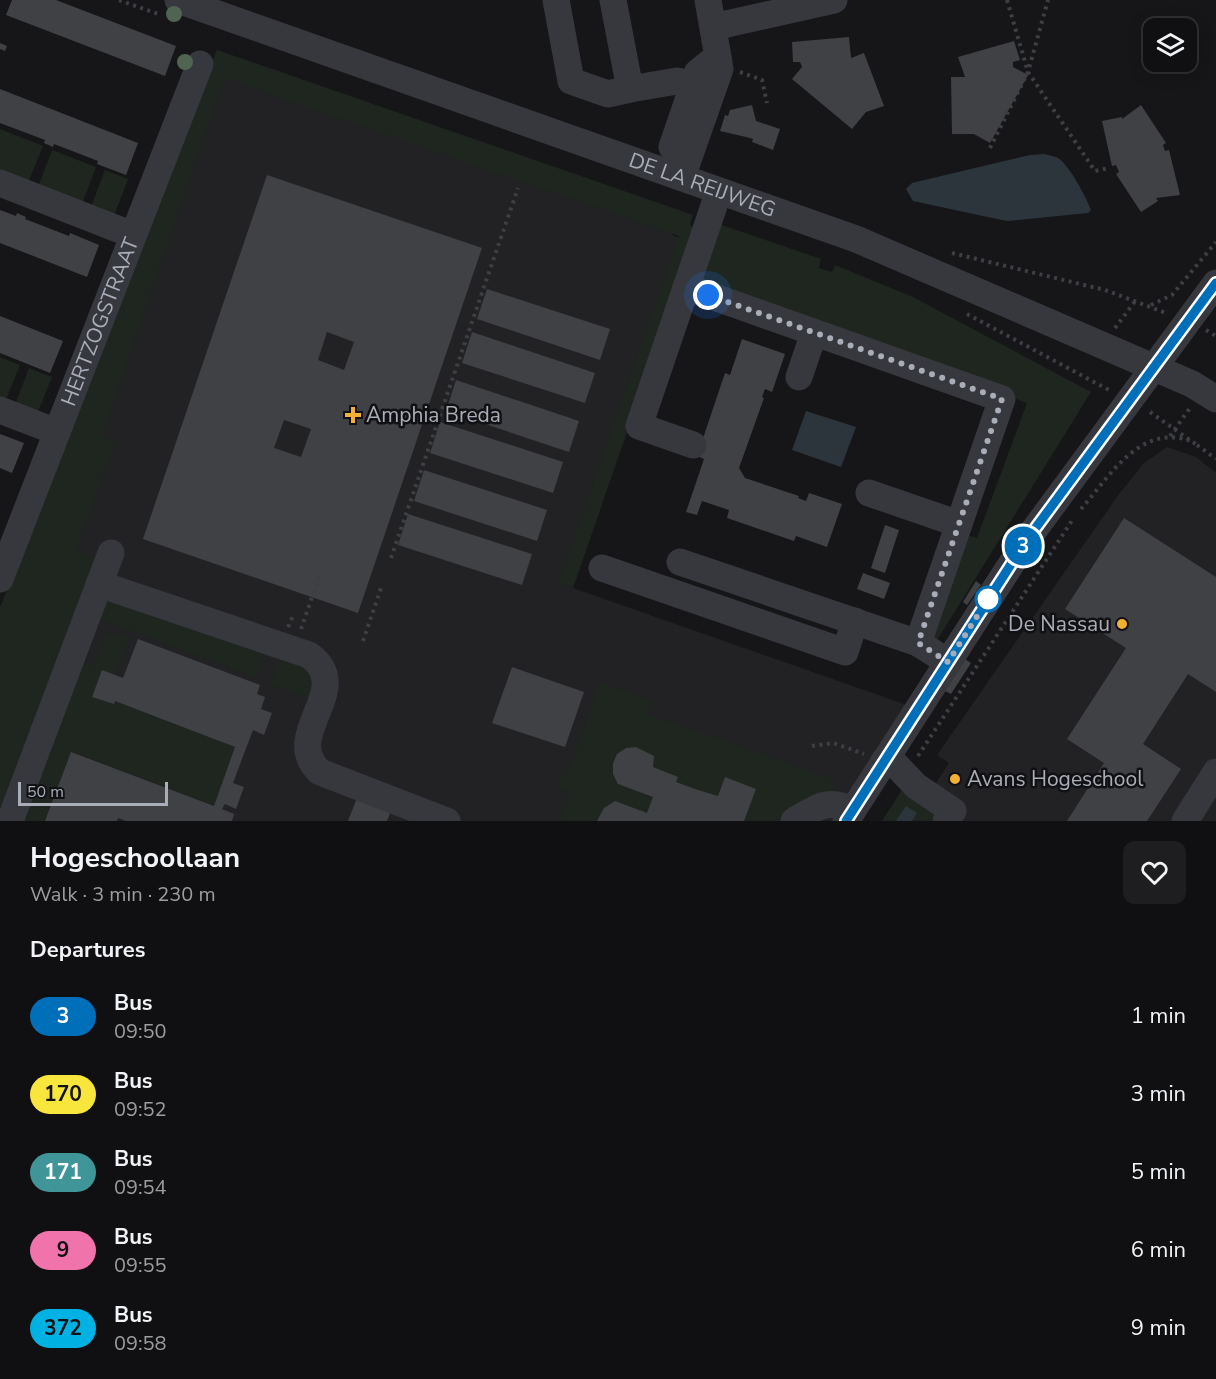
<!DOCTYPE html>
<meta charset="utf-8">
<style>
body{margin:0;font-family:"Nunito Sans",sans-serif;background:#1e1e20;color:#f1f3f6;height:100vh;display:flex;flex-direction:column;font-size:22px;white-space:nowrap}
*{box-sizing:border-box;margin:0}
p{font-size:20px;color:#9c9d9f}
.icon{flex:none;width:33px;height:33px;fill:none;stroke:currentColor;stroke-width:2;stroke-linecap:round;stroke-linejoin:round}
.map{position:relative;height:821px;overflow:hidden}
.sheet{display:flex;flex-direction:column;background:#101012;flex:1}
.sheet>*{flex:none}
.badge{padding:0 12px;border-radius:20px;font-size:21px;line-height:39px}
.buttons{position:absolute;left:1143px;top:18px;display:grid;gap:12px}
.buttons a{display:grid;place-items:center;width:54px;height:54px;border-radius:12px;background:#101012;box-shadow:0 3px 15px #0003,0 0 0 2px #303032;font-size:30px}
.scale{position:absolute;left:18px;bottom:15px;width:150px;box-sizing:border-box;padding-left:6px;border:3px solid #a8adb8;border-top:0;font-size:16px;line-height:21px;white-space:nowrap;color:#a8adb8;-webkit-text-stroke:4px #111113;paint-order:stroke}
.you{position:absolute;width:30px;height:30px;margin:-15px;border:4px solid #fff;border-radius:50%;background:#1a73e8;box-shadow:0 0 0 9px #1a73e833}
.map>.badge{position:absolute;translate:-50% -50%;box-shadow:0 0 0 3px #fff}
h2{padding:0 30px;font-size:22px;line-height:54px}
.round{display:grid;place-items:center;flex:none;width:63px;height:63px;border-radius:12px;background:#1e1e20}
.head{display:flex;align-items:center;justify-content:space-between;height:102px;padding:0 30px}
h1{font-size:28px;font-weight:700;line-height:45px}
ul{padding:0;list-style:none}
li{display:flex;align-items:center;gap:18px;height:78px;padding:0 30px}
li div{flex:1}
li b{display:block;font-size:22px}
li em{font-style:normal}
li .badge{min-width:66px;font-weight:700;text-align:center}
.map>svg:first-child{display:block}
.built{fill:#222225}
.green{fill:#1e261f}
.water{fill:#2c353c}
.building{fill:#404145;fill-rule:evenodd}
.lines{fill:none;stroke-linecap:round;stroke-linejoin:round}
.path{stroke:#3d3f44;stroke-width:4;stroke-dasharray:3 4.5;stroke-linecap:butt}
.minor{stroke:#37383d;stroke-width:27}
.tree{fill:#506452}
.line-casing{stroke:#fff;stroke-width:14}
.line{stroke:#006fba;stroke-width:9}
.walk{stroke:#a8adb8;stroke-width:6;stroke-dasharray:0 10.8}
.poi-dot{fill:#f2b134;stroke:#111113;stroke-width:2}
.stop-dot{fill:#fff;stroke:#006fba;stroke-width:3}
.labels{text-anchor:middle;stroke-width:5;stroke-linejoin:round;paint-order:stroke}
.street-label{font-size:21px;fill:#a8adb8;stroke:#111113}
.poi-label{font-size:21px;fill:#a8adb8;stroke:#111113;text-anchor:start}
</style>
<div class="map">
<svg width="1216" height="821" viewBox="0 0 1216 821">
<rect width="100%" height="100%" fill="#161618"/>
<!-- built -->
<g class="built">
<path d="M217,50L681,211L672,235L692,242L573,588L907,705L834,821H0V608Z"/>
<path d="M1167,447L1196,457L1216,473V821H912L949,763L937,755L1119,494L1144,463Z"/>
</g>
<!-- green -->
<g class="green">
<path d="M217,50L693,215L690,224L696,233L573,588L559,583L679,236L224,78L102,436L116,441L76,550L95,557L0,821V608Z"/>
<path d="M0,129L43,146L28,183L0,172Z"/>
<path d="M52,150L96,167L82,204L38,187Z"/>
<path d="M105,170L128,179L114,216L91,207Z"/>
<path d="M716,223L821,259L819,268L832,272L835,265L913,297L1091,392L936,642L932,641L964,534L977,538L1027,403L710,288L705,285L700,270Z"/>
<path d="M0,357L20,365L5,402L0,400Z"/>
<path d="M29,368L52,377L37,414L15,405Z"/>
<path d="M107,601L265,653L256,677L91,616Z"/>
<path d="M107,633L129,638L115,675L102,671L92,697L114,704L115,701L236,747L215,806L75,752L49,821H22L81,661L95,666Z"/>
<path d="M280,659L302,665L313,678L310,699L270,685Z"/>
<path d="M600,683L652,700L647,714L834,779L835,794L782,821H560L570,792L558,788L565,769L569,771Z"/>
<path d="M903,788L939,812L933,821H882Z"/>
</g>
<!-- water -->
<g class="water">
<path d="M1044,154C1048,155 1054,156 1058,158C1070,166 1086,197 1091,210L1088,213L1008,221L997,219L913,201L906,189L912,183L1030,155Z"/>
<path d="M806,411L856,427L841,467L792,450Z"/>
<path d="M906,806L917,813L912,821H896Z"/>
</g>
<!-- building -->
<g class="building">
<path d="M12,0H56L176,46L165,76L6,15Z"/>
<path d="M849,37L851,58L864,53L884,106L866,112L852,129L792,79L802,67L800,62H793L792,42Z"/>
<path d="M1014,41L1020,60L1013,62V67L1028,75L990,143L974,134H952L951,77H965L958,57Z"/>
<path d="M0,43L7,46L5,51L0,49Z"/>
<path d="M0,89L138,143L126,175L97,164L98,161L54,144L53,147L44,143L45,140L0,123Z"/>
<path d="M752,105L756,121L780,129L773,150L752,142L753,139L746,137L720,131L725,115L728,116L730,110Z"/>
<path d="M1141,105L1166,143L1163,145L1165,151L1169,150L1180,195L1156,198L1158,201L1141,212L1116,174L1119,172L1116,165L1112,166L1102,121L1122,117V119Z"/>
<path d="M267,175L482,248L358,613L143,539ZM327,332L354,342L344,370L318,360ZM284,420L311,429L301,457L274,448Z"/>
<path d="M0,210L16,216L17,213L26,217L25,219L69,236L70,233L99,245L87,277L0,243Z"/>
<path d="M487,289L610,329L600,360L477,319Z"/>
<path d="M0,316L63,341L50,373L0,353Z"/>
<path d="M472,332L595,373L585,403L462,363Z"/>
<path d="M742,339L785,354L772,392L765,389L762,397L764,398L739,468L745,478L799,496L798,498L806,501L809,493L842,504L827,547L796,536L794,541L727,518L729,510L702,501L697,515L686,512L704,459L697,456L725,373L730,375Z"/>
<path d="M456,380L579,421L569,452L446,411Z"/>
<path d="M440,422L563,462L553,493L430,453Z"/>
<path d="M0,434L24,443L12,473L0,468Z"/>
<path d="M424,470L547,510L537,541L414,501Z"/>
<path d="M408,514L532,554L522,585L398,545Z"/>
<path d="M1124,518L1216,577V692L1188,674L1143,744L1181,769L1147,821H1067L1104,763L1067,739L1126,648L1065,609Z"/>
<path d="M885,525L899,530L885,573L871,568Z"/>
<path d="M863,573L890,583L884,599L857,589Z"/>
<path d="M976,581L981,585L967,605L963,602Z"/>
<path d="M138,639L260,685L257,694L265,697L261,709L272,713L264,735L253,730L233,783L244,787L236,809L225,804L222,809L234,814L232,821H126L118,818L117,821H45L71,752L214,806L235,747L115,701L114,704L92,697L102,670L123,678Z"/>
<path d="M965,659L971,663L951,694L945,691Z"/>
<path d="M512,667L584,692L565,747L492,723Z"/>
<path d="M636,747L654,756L653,767L678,777L676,782L698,790L718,796L725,777L756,789L744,821H597L604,808L615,801L647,813L653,797L618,784L613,774V763L617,754L626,748Z"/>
<path d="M358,795L392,808L387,821H348Z"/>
</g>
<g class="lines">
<!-- path -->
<g class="path">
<path d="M119,0L161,15"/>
<path d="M1007,0L1028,72L1095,171L1109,168"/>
<path d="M740,72L762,80L767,103"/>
<path d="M990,148L1028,72L1048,0"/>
<path d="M952,253L1105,290L1166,313"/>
<path d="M1151,305L1172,295L1216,242"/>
<path d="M967,314L1109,390"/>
<path d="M1115,328L1136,300"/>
<path d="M1206,330L1216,336"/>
<path d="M1150,412L1197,445"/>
<path d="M1170,436L1190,408"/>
<path d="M1197,445L1216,459"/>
<path d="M1081,509C1110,476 1140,423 1191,441"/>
<path d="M391,558L518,188"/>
<path d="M288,627L293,616"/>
<path d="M301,629L320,574"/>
<path d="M363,641L381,588"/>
<path d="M812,746L833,743L864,754"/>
<path d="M918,756L1073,519"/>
</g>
<!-- minor -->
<g class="minor">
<path id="s1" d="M178,0L856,239L1192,384L1216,399"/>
<path d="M556,0L571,81L608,94L630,89"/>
<path d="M613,0L630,89L677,81L693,86L697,73L718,56"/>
<path d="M713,27L834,0"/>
<path d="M672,147L693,86"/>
<path d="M682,177L720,69L708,0"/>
<path d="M0,183L133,235"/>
<path d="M686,287L1002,399L918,643L948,662"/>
<path d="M799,377L814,333"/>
<path d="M0,410L57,432"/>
<path d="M693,445L639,426L719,191"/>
<path d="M869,493L959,524"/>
<path d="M680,562L918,643"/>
<path d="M602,568L845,652L855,621"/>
<path id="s2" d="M0,579L200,64"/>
<path d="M99,584L309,655C357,689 279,735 320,772L447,821"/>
<path d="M884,761L895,764L916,786L953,811L946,821"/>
<path d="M10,821L111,553"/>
<path d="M794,821C815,808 829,797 852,811"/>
<path d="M846,821L1026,541L1216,283"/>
<path d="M1185,821L1216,772"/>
</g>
</g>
<!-- trees -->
<g class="tree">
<circle cx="174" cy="14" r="8"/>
<circle cx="185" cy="62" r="8"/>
</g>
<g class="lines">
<!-- line casing -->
<g class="line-casing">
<path id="line" d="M846,821L1026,541L1216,283"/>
</g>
<!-- line -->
<use href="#line" class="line"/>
<!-- walk -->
<path class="walk" d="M708,295L1002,399L918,643L948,662L988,599"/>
</g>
<!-- markers -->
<g class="poi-dot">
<path d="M350 406h6v6h6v6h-6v6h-6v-6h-6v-6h6z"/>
<circle cx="1122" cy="624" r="6"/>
<circle cx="955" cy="779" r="6"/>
</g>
<circle class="stop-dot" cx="988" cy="599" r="12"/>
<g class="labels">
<!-- street labels -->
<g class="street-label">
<text dy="7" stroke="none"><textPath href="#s1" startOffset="556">DE LA REIJWEG</textPath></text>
<text dy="7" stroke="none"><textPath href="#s2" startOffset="276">HERTZOGSTRAAT</textPath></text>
</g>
<!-- poi labels -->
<g class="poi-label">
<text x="366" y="422">Amphia Breda</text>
<text x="1110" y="631" text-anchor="end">De Nassau</text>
<text x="967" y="786">Avans Hogeschool</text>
</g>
</g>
</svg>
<div class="buttons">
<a><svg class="icon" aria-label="layers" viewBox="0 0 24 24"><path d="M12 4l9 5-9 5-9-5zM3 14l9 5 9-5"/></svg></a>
</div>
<div class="scale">50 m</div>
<div class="you" style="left:708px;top:295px"></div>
<b class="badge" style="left:1023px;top:546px;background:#006fba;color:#fff">3</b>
</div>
<section class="sheet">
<div class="head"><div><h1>Hogeschoollaan</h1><p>Walk · 3 min · 230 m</p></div><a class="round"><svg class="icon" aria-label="heart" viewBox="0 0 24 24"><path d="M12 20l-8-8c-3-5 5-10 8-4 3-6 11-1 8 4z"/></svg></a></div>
<h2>Departures</h2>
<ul>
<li><span class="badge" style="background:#006fba;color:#fff">3</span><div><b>Bus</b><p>09:50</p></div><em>1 min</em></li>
<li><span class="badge" style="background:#f9e63d;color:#111">170</span><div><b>Bus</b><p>09:52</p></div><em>3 min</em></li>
<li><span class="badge" style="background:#409599;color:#fff">171</span><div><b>Bus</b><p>09:54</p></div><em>5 min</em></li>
<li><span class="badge" style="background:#f173ac;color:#111">9</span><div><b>Bus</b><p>09:55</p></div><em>6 min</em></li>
<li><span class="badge" style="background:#00b2e3;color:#111">372</span><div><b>Bus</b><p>09:58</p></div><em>9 min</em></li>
</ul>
</section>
